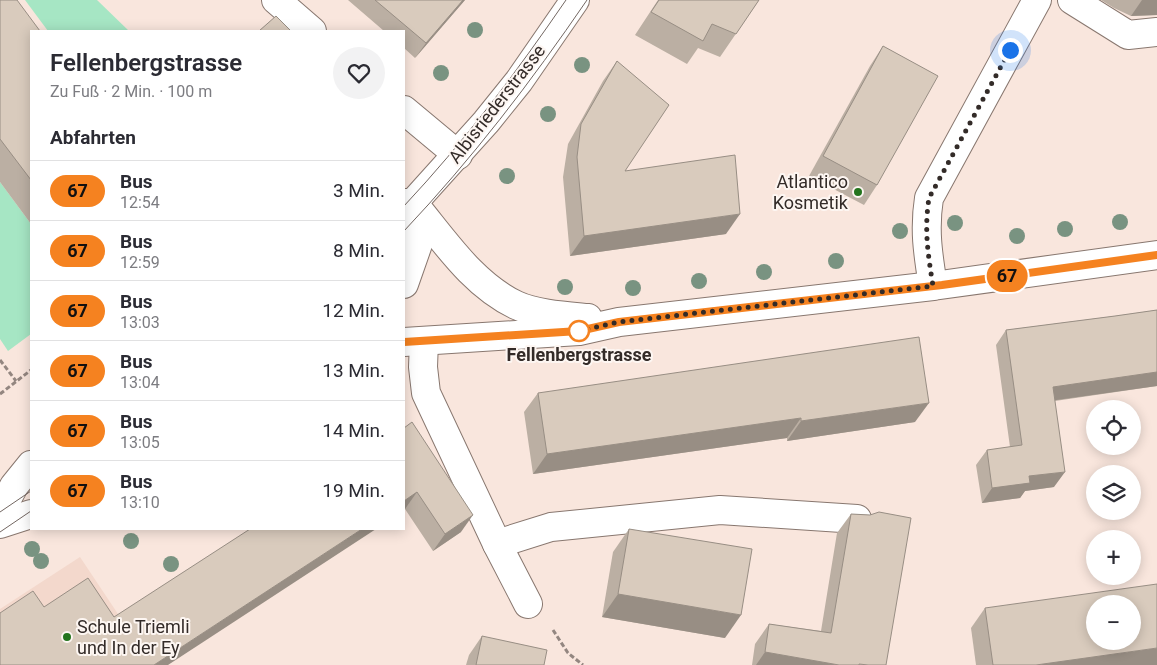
<!DOCTYPE html>
<html lang="de">
<meta charset="utf-8">
<style>
body{margin:0;font-family:Roboto,sans-serif;background:#f2f2f3;color:#2b2b33;height:100vh;display:flex;flex-direction:column;font-size:19px;white-space:nowrap}
*{box-sizing:border-box;margin:0}
p{font-size:16px;color:#7c7c81}
.icon{flex:none;width:28px;height:28px;fill:none;stroke:currentColor;stroke-width:2;stroke-linecap:round;stroke-linejoin:round}
.map{position:relative;flex:1;overflow:hidden}
.side{position:absolute;left:30px;top:30px;width:375px;height:500px;display:flex;flex-direction:column;background:#fff;border-radius:0px;box-shadow:0 2px 12px #0003}
.side>*{flex:none}
.badge{padding:0 10px;border-radius:16px;font-size:18px;line-height:32px}
.controls{position:absolute;left:1086px;top:400px;display:grid;gap:10px}
.controls a{display:grid;place-items:center;width:55px;height:55px;border-radius:50%;background:#fff;box-shadow:0 2px 12px #0003;font-size:25px}
.you{position:absolute;width:25px;height:25px;margin:-12px;border:4px solid #fff;border-radius:50%;background:#1a73e8;box-shadow:0 0 0 8px #1a73e833}
.map>.badge{position:absolute;translate:-50% -50%;box-shadow:0 0 0 2px #fff}
h2{padding:0 20px;font-size:19px;line-height:45px}
.round{display:grid;place-items:center;flex:none;width:52px;height:52px;border-radius:26px;background:#f2f2f3}
.summary{display:flex;align-items:center;justify-content:space-between;height:85px;padding:0 20px}
h1{font-size:24px;font-weight:600;line-height:38px}
ul{padding:0;list-style:none}
li{display:flex;align-items:center;gap:15px;height:60px;padding:0 20px;border-top:1px solid #e1e1e2}
li div{flex:1}
li b{display:block;font-size:19px}
li em{font-style:normal}
li .badge{min-width:55px;font-weight:700;text-align:center}
.map>svg:first-child{display:block}
.built{fill:#f3d8cc}
.green{fill:#a6e6c4}
.lines{fill:none;stroke-linecap:round;stroke-linejoin:round}
.minor-casing{stroke:#88776f;stroke-width:30}
.major-casing{stroke:#88776f;stroke-width:30}
.path{stroke:#938680;stroke-width:3;stroke-dasharray:5 2.5;stroke-linecap:butt}
.minor{stroke:#fff;stroke-width:28}
.major{stroke:#fff;stroke-width:28}
.tram{stroke:#736762;stroke-width:1}
.tree{fill:#799381}
.wall{fill:#bbafa3}
.shaded-wall{fill:#988e84}
.building{fill:#d9cbbd;stroke:#988e84;fill-rule:evenodd}
.line-casing{stroke:#fff;stroke-width:11}
.line{stroke:#f58220;stroke-width:8}
.walk{stroke:#332b28;stroke-width:5;stroke-dasharray:0 9}
.poi-dot{fill:#23741d;stroke:#fdf6f2;stroke-width:2}
.stop-dot{fill:#fff;stroke:#f58220;stroke-width:2.5}
.labels{text-anchor:middle;stroke-width:4;stroke-linejoin:round;paint-order:stroke}
.street-label{font-size:18px;fill:#332b28;stroke:#fdf6f2}
.poi-label{font-size:18px;fill:#332b28;stroke:#fdf6f2;text-anchor:end}
.stop-label{font-size:18px;font-weight:bold;fill:#332b28;stroke:#fdf6f2}
</style>
<div class="map">
<svg width="1157" height="665" viewBox="0 0 1157 665">
<rect width="100%" height="100%" fill="#f9e6dd"/>
<!-- built -->
<path class="built" d="M80,557L152,665H0V609Z"/>
<!-- green -->
<g class="green">
<path d="M25,0H97L129,31H48Z"/>
<path d="M0,182L31,224V334L8,351L0,339Z"/>
</g>
<g class="lines">
<!-- minor casing -->
<g class="minor-casing">
<g id="minor">
<path d="M276,0L312,31"/>
<path d="M1072,0L1128,35L1157,32"/>
<path d="M404,110L458,155"/>
<path d="M405,213L413,203C444,240 472,284 516,305C535,314 567,316 588,318"/>
<path d="M933,286C928,254 924,230 929,198L1037,0"/>
<path d="M424,341L423,367L426,393L497,544L528,604"/>
<path d="M404,342L579,331L619,322L933,286L1157,255"/>
<path d="M497,544L551,527L720,510L857,519"/>
</g>
</g>
<!-- major casing -->
<g class="major-casing">
<g id="major">
<path d="M404,203H413L486,122L519,81L575,0"/>
<path d="M404,284L418,244L413,203"/>
<path d="M0,512L14,486L31,465"/>
<path d="M0,524L31,514"/>
</g>
</g>
<!-- path -->
<g class="path">
<path d="M0,360L16,381"/>
<path d="M0,394L31,370"/>
<path d="M553,630L568,653L583,665"/>
</g>
<!-- minor -->
<use href="#minor" class="minor"/>
<!-- major -->
<use href="#major" class="major"/>
<!-- tram -->
<g class="tram">
<path d="M404,206C464,142 516,73 566,0"/>
<path d="M404,231C472,159 531,82 587,0"/>
<path d="M0,512L31,491"/>
<path d="M0,532L31,511"/>
</g>
</g>
<!-- trees -->
<g class="tree">
<circle cx="475" cy="30" r="8"/>
<circle cx="582" cy="65" r="8"/>
<circle cx="441" cy="73" r="8"/>
<circle cx="548" cy="114" r="8"/>
<circle cx="507" cy="176" r="8"/>
<circle cx="1120" cy="222" r="8"/>
<circle cx="955" cy="223" r="8"/>
<circle cx="1065" cy="229" r="8"/>
<circle cx="900" cy="231" r="8"/>
<circle cx="1017" cy="236" r="8"/>
<circle cx="836" cy="261" r="8"/>
<circle cx="764" cy="272" r="8"/>
<circle cx="699" cy="281" r="8"/>
<circle cx="565" cy="287" r="8"/>
<circle cx="633" cy="288" r="8"/>
<circle cx="131" cy="541" r="8"/>
<circle cx="32" cy="549" r="8"/>
<circle cx="41" cy="561" r="8"/>
<circle cx="171" cy="564" r="8"/>
</g>
<!-- wall -->
<g class="wall">
<path d="M0,0L31,31V224L0,182Z"/>
<path d="M348,0H465L415,58L404,48V31H384Z"/>
<path d="M658,0H759L720,57L698,48L687,64L635,35Z"/>
<path d="M1101,0H1157V15L1131,16L1114,8Z"/>
<path d="M883,46L877,185L864,205L809,176L870,66Z"/>
<path d="M617,61L625,171L726,234L570,256L563,177L568,144L603,81Z"/>
<path d="M1157,310V386L1055,401L1054,487L1025,491L1020,498L982,503L976,465L987,450L1010,447L996,345L1006,330L1115,316Z"/>
<path d="M538,393L915,422L787,441V438L533,474L524,412Z"/>
<path d="M404,428L461,532L433,551L405,509L404,510Z"/>
<path d="M851,514L870,515L886,665H752L755,644L769,624L821,631L837,533Z"/>
<path d="M629,529L725,638L602,617L613,552Z"/>
<path d="M985,608L1157,665H976L971,628Z"/>
<path d="M482,636L544,665H466L469,655Z"/>
</g>
<!-- shaded-wall -->
<g class="shaded-wall">
<path d="M463,0H465L415,58L426,43Z"/>
<path d="M1142,0H1157V15L1131,16Z"/>
<path d="M740,214L726,234L570,256L584,236Z"/>
<path d="M1157,372V386L1042,402L1053,387Z"/>
<path d="M929,403L915,422L787,441L801,421Z"/>
<path d="M801,418L787,438L533,474L547,454Z"/>
<path d="M1065,472L1054,487L1025,491L1020,498L982,503L992,488L1029,476Z"/>
<path d="M417,492L405,509L404,510V501Z"/>
<path d="M473,515L461,532L433,551L445,534Z"/>
<path d="M362,529H376L168,665H154Z"/>
<path d="M618,594L741,615L725,638L602,617Z"/>
<path d="M1157,648V665H1036Z"/>
<path d="M765,652L839,665H756Z"/>
</g>
<!-- building -->
<g class="building">
<path d="M0,0H17L40,31H31V180L0,139Z"/>
<path d="M375,0H463L426,43Z"/>
<path d="M659,0H759L736,34L712,24L703,41L651,12Z"/>
<path d="M276,16L291,31H259Z"/>
<path d="M883,46L938,76L877,185L823,156Z"/>
<path d="M617,61L669,105L625,171L735,155L740,214L584,236L577,157L581,124Z"/>
<path d="M1157,310V372L1053,387L1065,472L1029,476L1030,483L992,488L987,450L1022,445L1006,330L1115,316Z"/>
<path d="M919,337L929,403L801,421V418L547,454L538,393Z"/>
<path d="M412,422L473,515L445,534L417,492L404,501V428Z"/>
<path d="M879,512L911,518L886,665H868L859,664V665H839L765,652L769,624L831,633L851,514L870,515Z"/>
<path d="M250,529H362L154,665H0V613L33,591L44,607L88,578L114,617Z"/>
<path d="M629,529L752,549L741,615L618,594Z"/>
<path d="M1157,584V648L1036,665H993L985,608ZM1095,604H1132V641H1095Z"/>
<path d="M482,636L547,650L544,665H476Z"/>
</g>
<g class="lines">
<!-- line casing -->
<g class="line-casing">
<path id="line" d="M404,342L579,331L619,322L942,285L1157,255"/>
</g>
<!-- line -->
<use href="#line" class="line"/>
<!-- walk -->
<path class="walk" d="M579,331L619,322L933,286C928,254 924,230 929,198L1010,50"/>
</g>
<!-- markers -->
<g class="poi-dot">
<circle cx="858" cy="192" r="5"/>
<circle cx="67" cy="637" r="5"/>
</g>
<circle class="stop-dot" cx="579" cy="331" r="10"/>
<g class="labels">
<!-- street labels -->
<g class="street-label">
<text transform="translate(497 104) rotate(-52)" y="6">Albisriederstrasse</text>
</g>
<!-- poi labels -->
<g class="poi-label">
<text x="848" y="188">Atlantico<tspan x="848" dy="21">Kosmetik</tspan></text>
<text x="77" y="633" text-anchor="start">Schule Triemli<tspan x="77" dy="21">und In der Ey</tspan></text>
</g>
<!-- stop labels -->
<g class="stop-label">
<text x="579" y="361">Fellenbergstrasse</text>
</g>
</g>
</svg>
<div class="controls">
<a><svg class="icon" aria-label="locate" viewBox="0 0 24 24"><circle cx="12" cy="12" r="6"/><path d="M12 2v4M12 18v4M2 12h4M18 12h4"/></svg></a>
<a><svg class="icon" aria-label="layers" viewBox="0 0 24 24"><path d="M12 4l9 5-9 5-9-5zM3 14l9 5 9-5"/></svg></a>
<a>+</a>
<a>−</a>
</div>
<div class="you" style="left:1010px;top:50px"></div>
<b class="badge" style="left:1007px;top:276px;background:#f58220;color:#111">67</b>
<section class="side">
<div class="summary"><div><h1>Fellenbergstrasse</h1><p>Zu Fuß · 2 Min. · 100 m</p></div><a class="round"><svg class="icon" aria-label="heart" viewBox="0 0 24 24"><path d="M12 20l-8-8c-3-5 5-10 8-4 3-6 11-1 8 4z"/></svg></a></div>
<h2>Abfahrten</h2>
<ul>
<li><span class="badge" style="background:#f58220;color:#111">67</span><div><b>Bus</b><p>12:54</p></div><em>3 Min.</em></li>
<li><span class="badge" style="background:#f58220;color:#111">67</span><div><b>Bus</b><p>12:59</p></div><em>8 Min.</em></li>
<li><span class="badge" style="background:#f58220;color:#111">67</span><div><b>Bus</b><p>13:03</p></div><em>12 Min.</em></li>
<li><span class="badge" style="background:#f58220;color:#111">67</span><div><b>Bus</b><p>13:04</p></div><em>13 Min.</em></li>
<li><span class="badge" style="background:#f58220;color:#111">67</span><div><b>Bus</b><p>13:05</p></div><em>14 Min.</em></li>
<li><span class="badge" style="background:#f58220;color:#111">67</span><div><b>Bus</b><p>13:10</p></div><em>19 Min.</em></li>
</ul>
</section>
</div>
